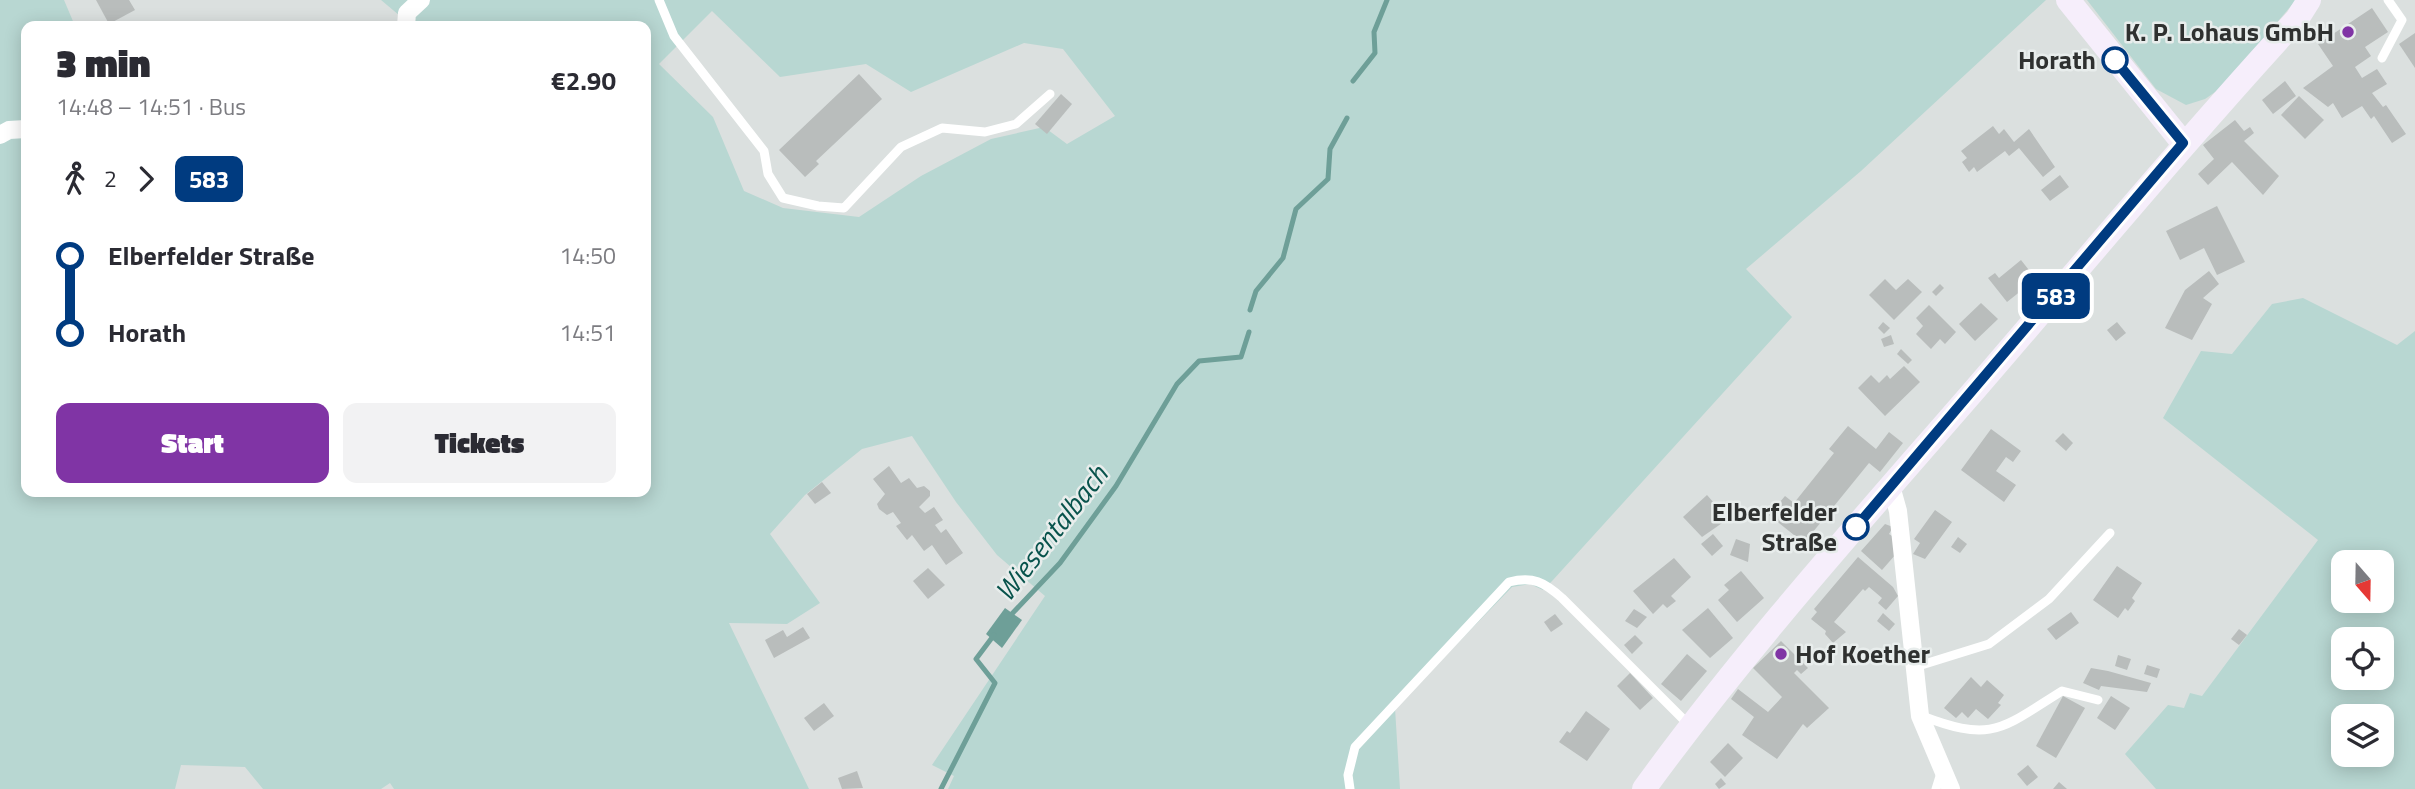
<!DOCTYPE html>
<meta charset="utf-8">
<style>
body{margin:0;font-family:"Titillium Web",sans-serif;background:#f2f2f3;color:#2b2b33;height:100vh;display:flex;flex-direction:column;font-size:26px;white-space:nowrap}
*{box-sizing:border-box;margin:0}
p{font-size:23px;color:#7c7c81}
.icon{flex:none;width:38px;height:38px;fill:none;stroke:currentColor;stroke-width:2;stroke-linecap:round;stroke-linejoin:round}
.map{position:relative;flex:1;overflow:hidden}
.sheet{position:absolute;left:21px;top:21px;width:630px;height:476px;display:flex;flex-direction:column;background:#fff;border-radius:14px;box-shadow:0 4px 18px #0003}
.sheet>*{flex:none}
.badge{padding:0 14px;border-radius:10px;font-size:24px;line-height:46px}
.needle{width:46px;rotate:160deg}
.controls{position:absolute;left:2331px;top:550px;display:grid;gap:14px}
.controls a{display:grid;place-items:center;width:63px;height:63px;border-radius:14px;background:#fff;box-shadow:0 4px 18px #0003;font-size:35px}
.map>.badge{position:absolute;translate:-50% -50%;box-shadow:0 0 0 4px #fff}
.legs{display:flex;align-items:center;gap:10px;height:77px;padding:0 35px;font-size:23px}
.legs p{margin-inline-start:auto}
.summary{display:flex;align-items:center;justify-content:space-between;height:119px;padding:0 35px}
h1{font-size:38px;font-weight:800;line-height:52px}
.button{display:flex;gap:14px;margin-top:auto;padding:14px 35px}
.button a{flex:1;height:80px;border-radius:14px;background:#8034a5;color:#fff;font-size:28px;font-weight:800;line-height:80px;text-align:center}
.button a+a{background:#f2f2f3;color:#2b2b33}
ul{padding:0 35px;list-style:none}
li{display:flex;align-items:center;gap:24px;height:77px;font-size:26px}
li i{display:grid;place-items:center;width:10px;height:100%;margin:0 9px;background:currentColor}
li i::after{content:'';width:18px;height:18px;margin:-9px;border:5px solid;border-radius:50%;background:#fff}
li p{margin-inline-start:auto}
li:first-child i{background:linear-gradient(#0000 50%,currentColor 0)}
li:last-child i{background:linear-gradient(currentColor 50%,#0000 0)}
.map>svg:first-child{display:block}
.green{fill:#b8d7d2;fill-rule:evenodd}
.water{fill:#6e9f98}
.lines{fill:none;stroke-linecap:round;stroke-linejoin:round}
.stream{stroke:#6e9f98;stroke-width:5}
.building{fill:#b9bdbc}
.lane{stroke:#fff;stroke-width:9}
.street{stroke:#fff;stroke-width:18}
.secondary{stroke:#f6eefb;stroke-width:24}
.line-1-casing{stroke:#fff;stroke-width:16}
.line-1{stroke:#003b80;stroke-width:10}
.poi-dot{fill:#8034a5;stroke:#e8edec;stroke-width:2.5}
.stop-1-dot{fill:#fff;stroke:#003b80;stroke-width:3.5}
.labels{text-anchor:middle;stroke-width:5;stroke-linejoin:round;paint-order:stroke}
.poi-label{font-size:26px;font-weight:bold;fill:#2f3130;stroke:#e8edec;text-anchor:end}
.stop-label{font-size:26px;font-weight:bold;fill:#2f3130;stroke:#e8edec;text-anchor:end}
.water-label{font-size:28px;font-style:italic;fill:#08534c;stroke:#e8edec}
</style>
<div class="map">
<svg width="2415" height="789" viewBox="0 0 2415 789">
<rect width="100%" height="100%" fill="#dbe0df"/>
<!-- green -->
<g class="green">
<path d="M0,0H64L75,26H26V122L19,121L0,129Z"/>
<path d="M381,0H2046L1861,171L1746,269L1792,317L1553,580L1543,590L1530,584L1512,587L1395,708L1400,789H948L954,776L932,765L1045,596L997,555L956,502L912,436L862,449L805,495L770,534L820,603L787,624L729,623L809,789H394L390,783L381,789H263L245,767L181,765L175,789H0V137L26,134V492H646V26H412ZM712,11L780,77L866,64L911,92L1024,43L1063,49L1115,116L1067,144L1044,127L991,139L921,176L859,217L783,208L744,191L713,117L659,64Z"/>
<path d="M2087,0H2296L2221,88L2205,99L2186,105L2156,89Z"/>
<path d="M2303,298L2397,345L2415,331V789H2156L2125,754L2168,705L2184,708L2190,693L2202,696L2318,540L2163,418L2201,351L2232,354L2272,304ZM2343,562H2382V600H2343ZM2343,639H2382V677H2343ZM2343,716H2382V754H2343Z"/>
</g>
<!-- water -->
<path class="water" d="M1005,608L1022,620L1002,648L986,634Z"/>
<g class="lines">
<!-- stream -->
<g class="stream">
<path d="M1353,81L1375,53L1374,32L1387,0"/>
<path d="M1250,310L1256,291L1283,258L1296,209L1328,179L1330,149L1347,118"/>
<path d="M1009,617L1060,563L1116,486L1177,384L1199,361L1241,357L1249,332"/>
<path d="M941,789L995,683L976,659L994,635"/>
</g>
</g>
<!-- building -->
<g class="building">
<path d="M96,0H129L135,10L109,24Z"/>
<path d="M2372,8L2388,32L2365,47L2371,56L2355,67L2362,78L2377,69L2387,84L2372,93L2383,107L2386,105L2406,134L2392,143L2374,116L2371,119L2362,106L2342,118L2333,103L2328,107L2303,88L2333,66L2318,44Z"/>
<path d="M2415,33V68L2399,44Z"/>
<path d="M859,74L882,99L816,161L819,164L805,177L779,150Z"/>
<path d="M2285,81L2296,96L2273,114L2262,100Z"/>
<path d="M1061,94L1072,104L1047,134L1035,124Z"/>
<path d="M2299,96L2324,120L2305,139L2281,115Z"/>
<path d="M2235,120L2244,131L2250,127L2254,133L2244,141L2279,176L2263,195L2232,162L2208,185L2198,174L2214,159L2203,145Z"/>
<path d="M1993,126L1999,134L2004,129L2014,142L2029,129L2055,167L2043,177L2019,148L2009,156L2005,151L1977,172L1974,167L1969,172L1962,162L1967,158L1961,151Z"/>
<path d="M2060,175L2069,187L2050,201L2041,190Z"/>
<path d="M2217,206L2245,262L2217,275L2204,248L2180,260L2166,231Z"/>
<path d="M2021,260L2036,279L2007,302L1988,278L1995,273L1999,278Z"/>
<path d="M2209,271L2219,284L2203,298L2212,304L2192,340L2165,328L2185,290Z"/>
<path d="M1885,279L1896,290L1908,279L1922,292L1894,320L1869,295Z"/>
<path d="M1940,284L1944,288L1936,296L1932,292Z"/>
<path d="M1981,303L1998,319L1975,341L1959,324Z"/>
<path d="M1929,305L1956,332L1945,344L1940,339L1931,349L1916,334L1923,326L1916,318Z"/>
<path d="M1883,322L1890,328L1884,334L1878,328Z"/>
<path d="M2117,322L2126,333L2116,341L2107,330Z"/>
<path d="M1891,335L1894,344L1884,347L1881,339Z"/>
<path d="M1901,349L1912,360L1908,364L1897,354Z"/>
<path d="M1904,366L1920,382L1885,416L1858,388L1871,375L1879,383L1887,375L1890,379Z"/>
<path d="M1848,426L1876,449L1889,432L1903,443L1880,472L1869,463L1804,543L1769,515L1785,496L1794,503L1834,453L1829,449Z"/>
<path d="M1991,429L2021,451L2013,462L2006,457L1996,471L2016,485L2004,502L1961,470Z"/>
<path d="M2063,433L2073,443L2066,451L2055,441Z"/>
<path d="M889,466L901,483L909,478L917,488L924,486L930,491V496L919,507L925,513L934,507L943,520L935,525L941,533L946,529L963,553L946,565L932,545L924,551L912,535L907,540L896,526L901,523L893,512L887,515L879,509L877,504L885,494L873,479Z"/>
<path d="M822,482L831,493L815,504L807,494Z"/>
<path d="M1707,495L1728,519L1702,537L1683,517Z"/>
<path d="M1935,510L1952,522L1925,559L1913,554L1920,543L1914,539Z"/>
<path d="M1885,524L1893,527L1889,534L1895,538L1896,554L1882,570L1861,551Z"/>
<path d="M1713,534L1723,546L1712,556L1701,544Z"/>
<path d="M1958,537L1967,544L1960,553L1951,547Z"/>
<path d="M1736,539L1750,544L1748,562L1730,555Z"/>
<path d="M1858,557L1893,587L1898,596L1886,610L1878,603L1882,598L1869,587L1865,591L1863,589L1834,622L1846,632L1833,643L1825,634L1826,631L1811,619L1817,612L1814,609Z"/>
<path d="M1674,558L1691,577L1671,596L1676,601L1667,608L1663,604L1653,614L1633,591Z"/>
<path d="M2117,566L2142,583L2132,598L2135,601L2128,611L2125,608L2118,618L2093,600Z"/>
<path d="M928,568L945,585L928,599L913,581Z"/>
<path d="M1741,571L1764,598L1737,622L1718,600L1729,590L1724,585Z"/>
<path d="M1708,608L1733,638L1710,658L1682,630Z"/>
<path d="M1634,609L1647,617L1637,628L1625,621Z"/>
<path d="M2071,612L2079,623L2056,640L2047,629Z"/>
<path d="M1883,613L1895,624L1889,631L1877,621Z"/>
<path d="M1555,614L1563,624L1551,632L1544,622Z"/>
<path d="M803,627L810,638L774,658L765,640L783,630L787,637Z"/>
<path d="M2239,629L2247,635L2239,645L2231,639Z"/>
<path d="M1635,635L1643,643L1632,654L1624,645Z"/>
<path d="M1781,641L1808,668L1801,674L1797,670L1794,673L1829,708L1807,728L1803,724L1777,759L1742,735L1754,717L1731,699L1738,689L1768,712L1782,697L1753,668Z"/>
<path d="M1687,654L1707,671L1681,701L1661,684Z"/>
<path d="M2118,655L2131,659L2127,670L2115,666Z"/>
<path d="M2147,665L2160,669L2157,678L2144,674Z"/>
<path d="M2091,668L2108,671L2151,683L2147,692L2101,686L2099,690L2083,683Z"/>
<path d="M1630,673L1653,698L1640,710L1617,686Z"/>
<path d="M1971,677L1981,687L1987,680L2004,695L1998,703L2001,705L1988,719L1976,709L1968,718L1962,712L1956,718L1944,708Z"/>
<path d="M2063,696L2085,708L2056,758L2036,746Z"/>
<path d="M2111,696L2130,708L2115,730L2097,718Z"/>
<path d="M824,703L834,716L814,731L804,718Z"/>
<path d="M1586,711L1610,729L1587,761L1559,742L1567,731L1570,733Z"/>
<path d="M1728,743L1743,758L1725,777L1710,762Z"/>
<path d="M2028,765L2038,777L2027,786L2017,774Z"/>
<path d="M857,771L863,788L842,789L838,778Z"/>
<path d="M1721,778L1726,784L1719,789L1715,784Z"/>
<path d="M2059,782L2067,789H2053Z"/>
</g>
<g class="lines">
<!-- lane -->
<g class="lane">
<path d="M659,0L674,36L764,151L768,174L783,198L818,206L844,208L901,147L942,128L985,132L1016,124L1050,94"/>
<path d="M2382,58L2402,20L2388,0"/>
<path d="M1915,667L1989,644L2049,599L2110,533"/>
<path d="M1922,716C1993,743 2001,729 2062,691L2098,700"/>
<path d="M1350,789L1348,775L1355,747L1509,582C1533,576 1544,582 1562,598L1690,726"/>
<path d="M1936,789L1941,773"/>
</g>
<!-- street -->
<g class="street">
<path d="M406,26L407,13L421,0"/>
<path d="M0,135L9,130L26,129"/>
<path d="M1891,486L1898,511L1920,716L1951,789"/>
</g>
<!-- secondary -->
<g class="secondary">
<path d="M2068,0L2183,143"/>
<path d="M1644,789C1745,650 1859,523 1971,394C2079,269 2185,141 2297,19L2309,0"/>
</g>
</g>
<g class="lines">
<!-- line-1 casing -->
<g class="line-1-casing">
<path id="line-1" d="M1856,527L2183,143L2115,60"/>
</g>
<!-- line-1 -->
<use href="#line-1" class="line-1"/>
</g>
<!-- markers -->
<g class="poi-dot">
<circle cx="2348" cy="32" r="7"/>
<circle cx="1781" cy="654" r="7"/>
</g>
<g class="stop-1-dot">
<circle cx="2115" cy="60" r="12"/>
<circle cx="1856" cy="527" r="12"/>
</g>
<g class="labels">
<!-- poi labels -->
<g class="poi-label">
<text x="2334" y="41">K. P. Lohaus GmbH</text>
<text x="1795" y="663" text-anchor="start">Hof Koether</text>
</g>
<!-- stop labels -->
<g class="stop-label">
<text x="2096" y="69">Horath</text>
<text x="1837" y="521">Elberfelder<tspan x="1837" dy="30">Straße</tspan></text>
</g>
<!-- water labels -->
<g class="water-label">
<text transform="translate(1051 533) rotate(-52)" y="10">Wiesentalbach</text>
</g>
</g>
</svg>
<div class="controls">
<a><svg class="needle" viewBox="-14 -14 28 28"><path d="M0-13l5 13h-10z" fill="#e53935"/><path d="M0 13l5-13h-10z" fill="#7c7c81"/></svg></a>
<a><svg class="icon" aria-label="locate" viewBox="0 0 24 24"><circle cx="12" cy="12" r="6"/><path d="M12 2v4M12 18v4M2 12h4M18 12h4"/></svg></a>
<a><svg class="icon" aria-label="layers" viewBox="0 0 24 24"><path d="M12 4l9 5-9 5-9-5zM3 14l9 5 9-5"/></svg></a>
</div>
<b class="badge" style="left:2056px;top:296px;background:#003b80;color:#fff">583</b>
<section class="sheet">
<div class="summary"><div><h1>3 min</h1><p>14:48 – 14:51 · Bus</p></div><b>€2.90</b></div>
<div class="legs"><svg class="icon" aria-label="walk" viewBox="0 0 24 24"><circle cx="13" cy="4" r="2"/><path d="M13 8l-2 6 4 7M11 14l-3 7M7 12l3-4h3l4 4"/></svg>2<svg class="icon" aria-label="forward" viewBox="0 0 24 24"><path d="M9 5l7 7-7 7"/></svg><b class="badge" style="background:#003b80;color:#fff">583</b></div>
<ul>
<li><i style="color:#003b80"></i><b>Elberfelder Straße</b><p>14:50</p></li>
<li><i style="color:#003b80"></i><b>Horath</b><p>14:51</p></li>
</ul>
<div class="button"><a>Start</a><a>Tickets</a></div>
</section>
</div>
